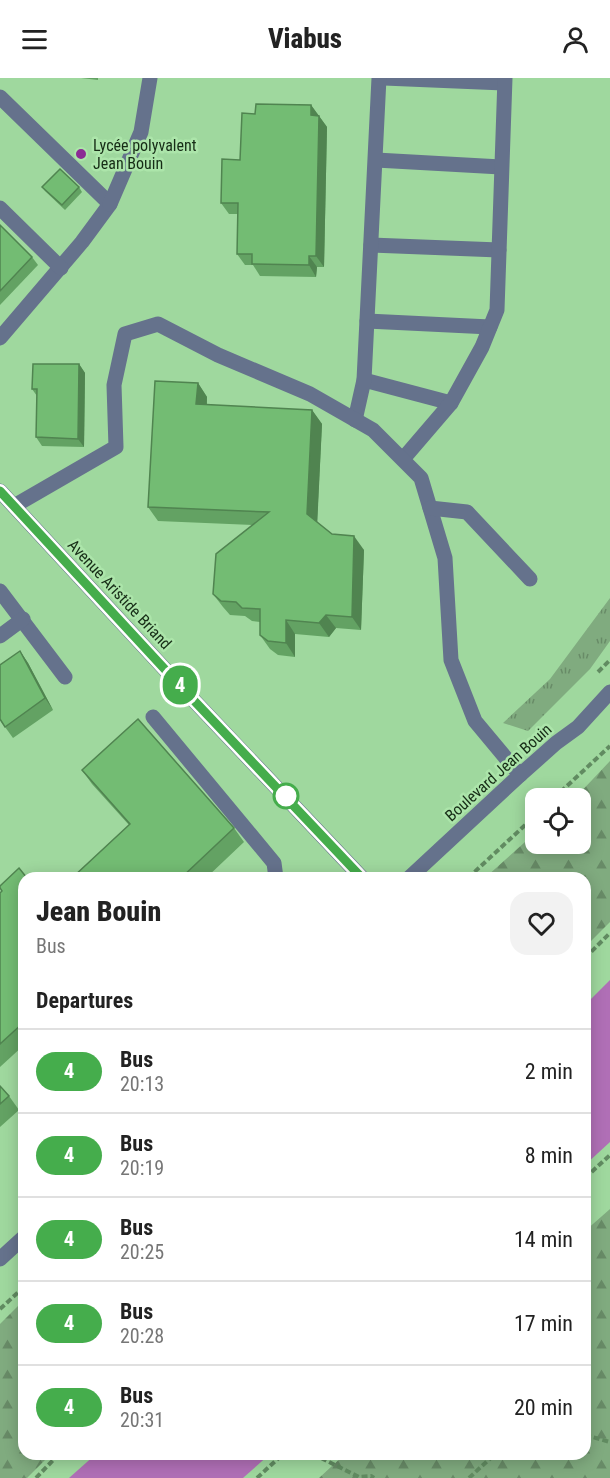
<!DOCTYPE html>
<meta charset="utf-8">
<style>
body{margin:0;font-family:"Roboto Condensed",sans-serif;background:#f2f2f2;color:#222;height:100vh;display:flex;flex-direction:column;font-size:22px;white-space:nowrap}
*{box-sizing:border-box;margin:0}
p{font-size:20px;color:#767676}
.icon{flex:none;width:33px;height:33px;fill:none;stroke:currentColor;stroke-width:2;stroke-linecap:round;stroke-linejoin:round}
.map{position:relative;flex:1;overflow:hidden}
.sheet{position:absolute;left:18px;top:794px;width:573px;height:588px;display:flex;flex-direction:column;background:#fff;border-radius:18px;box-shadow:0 3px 15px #0003}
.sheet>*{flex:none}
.badge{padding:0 12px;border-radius:20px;font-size:21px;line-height:39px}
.fabs{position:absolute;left:525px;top:710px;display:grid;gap:12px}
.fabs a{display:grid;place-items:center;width:66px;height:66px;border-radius:12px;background:#fff;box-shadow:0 3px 15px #0003;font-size:30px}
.map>.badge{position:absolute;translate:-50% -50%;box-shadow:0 0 0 3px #fff}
h2{padding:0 18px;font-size:22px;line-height:54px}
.round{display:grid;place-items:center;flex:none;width:63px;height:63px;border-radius:18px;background:#f2f2f2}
.headline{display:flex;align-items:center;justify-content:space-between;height:102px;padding:0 18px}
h1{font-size:28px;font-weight:800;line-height:45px}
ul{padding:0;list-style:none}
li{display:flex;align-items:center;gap:18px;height:84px;padding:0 18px;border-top:2px solid #e0e0e0}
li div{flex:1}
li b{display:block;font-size:22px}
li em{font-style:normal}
li .badge{min-width:66px;font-weight:700;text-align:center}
header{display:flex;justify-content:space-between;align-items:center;height:78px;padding:0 18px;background:#fff;font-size:27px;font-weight:800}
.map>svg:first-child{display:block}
.grass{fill:url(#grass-tufts)}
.forest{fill:url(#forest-firs)}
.water{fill:#b06fb6}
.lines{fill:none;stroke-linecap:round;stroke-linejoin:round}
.path{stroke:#618b61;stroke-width:4;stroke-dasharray:6 3;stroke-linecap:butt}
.minor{stroke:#65728c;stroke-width:15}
.wall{fill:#63a263}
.shaded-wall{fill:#508450}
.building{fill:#73bc73;stroke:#508450;stroke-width:1.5}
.line-casing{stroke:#fff;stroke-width:14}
.line{stroke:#45ad4c;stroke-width:9}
.poi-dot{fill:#8b2b94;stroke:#ace5aa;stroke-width:2}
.stop-dot{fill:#fff;stroke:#45ad4c;stroke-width:3}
.labels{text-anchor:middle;stroke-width:5;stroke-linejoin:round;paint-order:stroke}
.poi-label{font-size:16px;fill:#162c16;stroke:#ace5aa;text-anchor:start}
.street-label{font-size:16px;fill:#162c16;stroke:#ace5aa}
</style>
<header><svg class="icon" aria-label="menu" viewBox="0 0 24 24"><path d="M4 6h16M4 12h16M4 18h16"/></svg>Viabus<svg class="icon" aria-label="person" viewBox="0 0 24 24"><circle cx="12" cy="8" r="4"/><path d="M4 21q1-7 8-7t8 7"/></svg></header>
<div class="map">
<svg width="610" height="1400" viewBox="0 0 610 1400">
<defs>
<pattern id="grass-tufts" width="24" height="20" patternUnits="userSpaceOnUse" patternTransform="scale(1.5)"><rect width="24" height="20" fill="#80ab7f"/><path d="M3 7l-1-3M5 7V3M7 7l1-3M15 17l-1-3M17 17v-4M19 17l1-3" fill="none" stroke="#688b67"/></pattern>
<pattern id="forest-firs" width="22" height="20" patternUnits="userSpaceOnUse" patternTransform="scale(1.5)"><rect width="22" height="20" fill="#80ab7f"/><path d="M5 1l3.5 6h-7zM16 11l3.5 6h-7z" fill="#688b67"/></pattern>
</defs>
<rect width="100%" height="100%" fill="#9fd89e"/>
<!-- grass -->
<path class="grass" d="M610,520V563L590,591L528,653L503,645L550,601Z"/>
<!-- forest -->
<g class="forest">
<path d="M610,683V844L585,869V800L486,799L535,755L536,765H580V720H575Z"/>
<path d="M610,1131V1400H319L345,1376H585V1153Z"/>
<path d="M24,1222V1376H51L27,1400H0V1246Z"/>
</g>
<!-- water -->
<g class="water">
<path d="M610,902V1064L585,1087V927Z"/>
<path d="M96,1376H270L243,1400H69Z"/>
</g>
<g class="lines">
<!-- path -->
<g class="path">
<path d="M598,594L610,582"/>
<path d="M554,720L610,668"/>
<path d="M468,800L536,737"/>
<path d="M585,880L610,855"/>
<path d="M585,1100L610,1077"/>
<path d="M0,1231L24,1209"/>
<path d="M585,1357L610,1364"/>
<path d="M313,1376L359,1399L371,1398L374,1400"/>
<path d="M36,1400L59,1376"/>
<path d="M257,1400L283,1376"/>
<path d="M469,1400L495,1376"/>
</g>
<!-- minor -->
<g class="minor">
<path d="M384,0L504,5"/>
<path d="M0,19L110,126L82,164L0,260"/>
<path d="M376,82L501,89"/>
<path d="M110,126L141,54L150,0"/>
<path d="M0,130L61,190"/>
<path d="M371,167L499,172"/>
<path d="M367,243L490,249"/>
<path d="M364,302L451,325"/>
<path d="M355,342L364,302L379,0"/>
<path d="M403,381L451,325L482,269L497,232L505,0"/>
<path d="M0,413L184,612L362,800"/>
<path d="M14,428L116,369L114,307L125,256L158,246L218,277L310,316L373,352L421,400L445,480L451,582L475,643L520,697"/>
<path d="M430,430L467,434L530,501"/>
<path d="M0,513L65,599"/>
<path d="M0,558L23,541"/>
<path d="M153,639L274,785L276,800"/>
<path d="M409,800L520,697L556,665L578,649L610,614"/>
<path d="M0,1181L24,1159"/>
</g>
</g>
<!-- wall -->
<g class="wall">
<path d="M81,0H98V2Z"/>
<path d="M311,27L327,49L324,189H317L316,199L260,198L253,187H245L237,176L238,136H229L221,125L240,82L255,36Z"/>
<path d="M42,109H79L82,114L65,132L45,113Z"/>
<path d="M0,147L32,179L38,187L0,227Z"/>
<path d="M79,286L85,295L84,369L42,368L36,359L37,318L32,311Z"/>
<path d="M198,305L207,319V327L312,332L322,346L317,444L332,456L364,472L361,552L336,550L329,559L295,556V579L278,577L270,571L260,557V544L252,543L245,538L230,537L223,529L213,516L253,447L158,443L148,429Z"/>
<path d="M20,573L28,585L53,632L13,660L0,642Z"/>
<path d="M82,692L234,750L244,764L206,800H72L129,747L92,706Z"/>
<path d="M24,800V967L0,989V815Z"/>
<path d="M0,1008L9,1018L19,1032L0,1049Z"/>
</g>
<!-- shaded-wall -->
<g class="shaded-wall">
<path d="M311,27L327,49L324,189L316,178Z"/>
<path d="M309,178L317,189L316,199L309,187Z"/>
<path d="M79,286L85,295L84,369L78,361Z"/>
<path d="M198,305L207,319L206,340L196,326Z"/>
<path d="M312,332L322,346L317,450L307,436Z"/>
<path d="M354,458L364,472L361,552L352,539Z"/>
<path d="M326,537L336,550L329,559L319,545Z"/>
<path d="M286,542L295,556V579L286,565Z"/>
<path d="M20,573L28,585L53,632L45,620Z"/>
</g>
<!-- building -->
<g class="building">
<path d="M256,26L311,27V37L319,38L316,178H309V187L252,186V176H237L238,125H221L222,81L240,82L242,35L255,36Z"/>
<path d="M60,91L79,109L62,127L42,109Z"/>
<path d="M0,147L32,179L0,213Z"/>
<path d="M33,286H79L78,361L36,359L37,311H32Z"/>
<path d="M155,303L198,305L196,326L312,332L307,436L332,456L354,458L352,539L326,537L319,545L286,542V565L268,563L260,557V531L242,530L236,524L221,523L213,516L216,476L269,434L148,429Z"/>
<path d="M20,573L45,620L5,649L0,641V587Z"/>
<path d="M138,641L234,750L181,800H72L130,746L82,692Z"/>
<path d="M19,790L27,800H24V944L0,966V815L2,813L0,810V808Z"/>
<path d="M0,1008L9,1018L0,1026Z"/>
</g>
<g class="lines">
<!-- line casing -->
<g class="line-casing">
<path id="line" d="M0,413L184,612L362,800"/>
</g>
<!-- line -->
<use href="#line" class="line"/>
</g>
<!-- markers -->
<circle class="poi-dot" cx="81" cy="76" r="6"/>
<circle class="stop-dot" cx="286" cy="718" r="12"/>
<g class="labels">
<!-- poi labels -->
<g class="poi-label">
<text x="93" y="73">Lycée polyvalent<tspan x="93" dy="18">Jean Bouin</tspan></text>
</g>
<!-- street labels -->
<g class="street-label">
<text transform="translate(120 516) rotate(47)" y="6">Avenue Aristide Briand</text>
<text transform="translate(498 694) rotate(-42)" y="6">Boulevard Jean Bouin</text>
</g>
</g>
</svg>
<div class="fabs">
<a><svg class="icon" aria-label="locate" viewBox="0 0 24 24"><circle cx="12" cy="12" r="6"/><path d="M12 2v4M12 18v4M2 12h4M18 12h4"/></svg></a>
</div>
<b class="badge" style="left:180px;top:607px;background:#45ad4c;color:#fff">4</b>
<section class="sheet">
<div class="headline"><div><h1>Jean Bouin</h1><p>Bus</p></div><a class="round"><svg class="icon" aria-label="heart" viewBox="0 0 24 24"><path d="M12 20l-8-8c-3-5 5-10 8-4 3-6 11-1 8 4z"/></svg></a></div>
<h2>Departures</h2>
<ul>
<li><span class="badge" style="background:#45ad4c;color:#fff">4</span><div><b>Bus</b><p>20:13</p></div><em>2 min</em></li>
<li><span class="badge" style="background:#45ad4c;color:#fff">4</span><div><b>Bus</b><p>20:19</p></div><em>8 min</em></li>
<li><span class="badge" style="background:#45ad4c;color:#fff">4</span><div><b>Bus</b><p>20:25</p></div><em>14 min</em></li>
<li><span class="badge" style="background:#45ad4c;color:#fff">4</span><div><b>Bus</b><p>20:28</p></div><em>17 min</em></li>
<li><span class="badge" style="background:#45ad4c;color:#fff">4</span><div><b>Bus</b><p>20:31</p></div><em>20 min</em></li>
</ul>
</section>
</div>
